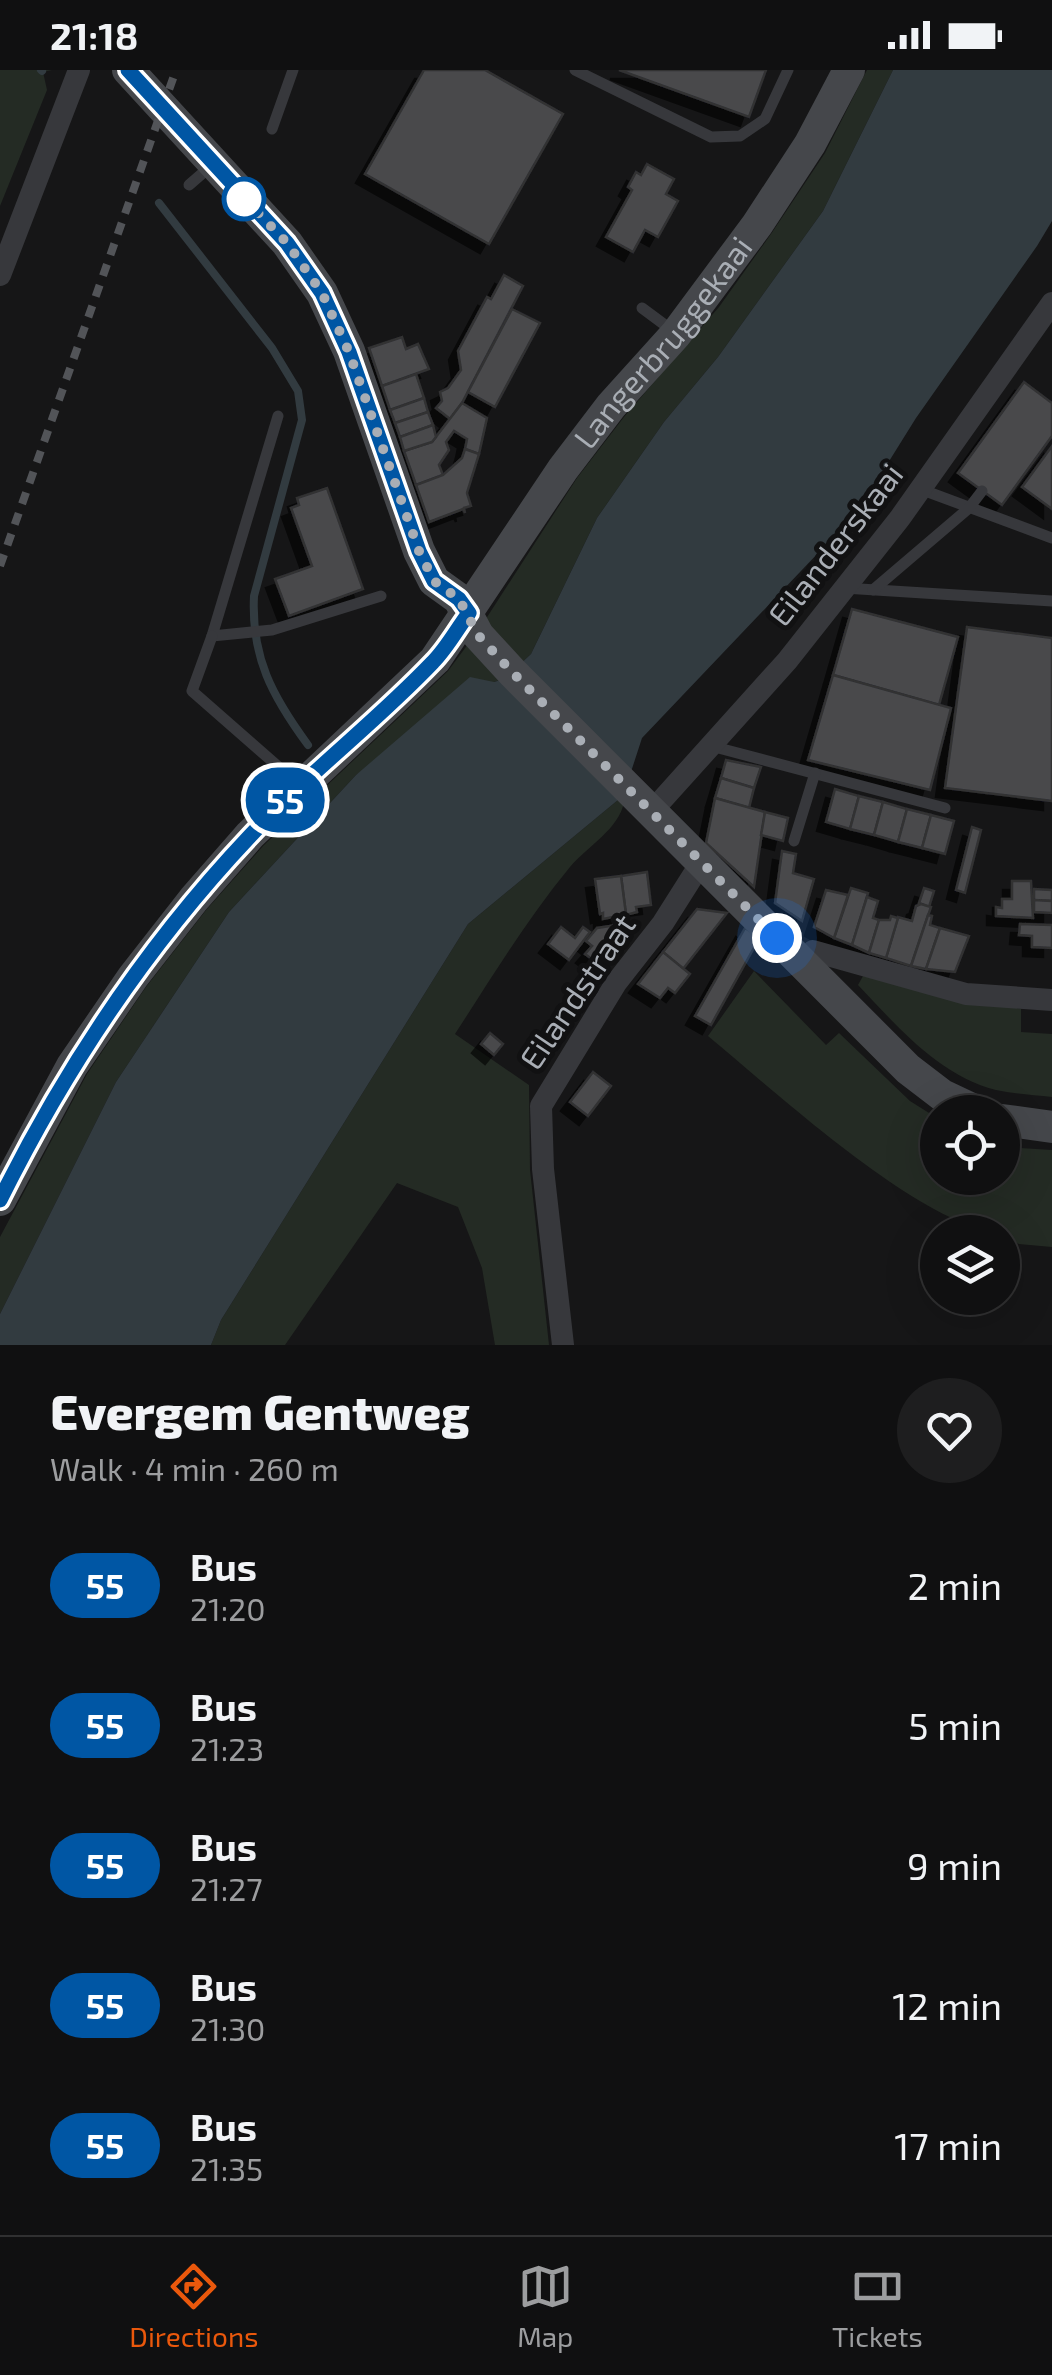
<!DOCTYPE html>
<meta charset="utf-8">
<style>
body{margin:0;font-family:"Exo 2",sans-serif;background:#1e1e1f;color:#f1f3f6;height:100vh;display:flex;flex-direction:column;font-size:38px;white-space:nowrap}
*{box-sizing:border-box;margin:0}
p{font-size:32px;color:#9c9d9f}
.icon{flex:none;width:55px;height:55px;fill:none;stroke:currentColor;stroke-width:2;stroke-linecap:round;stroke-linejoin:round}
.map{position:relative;height:1275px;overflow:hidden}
.drawer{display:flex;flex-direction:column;background:#101011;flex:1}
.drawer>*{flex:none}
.badge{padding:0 20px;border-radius:32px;font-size:35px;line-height:65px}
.tools{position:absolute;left:920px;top:1025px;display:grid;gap:20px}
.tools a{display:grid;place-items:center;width:100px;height:100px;border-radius:50%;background:#101011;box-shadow:0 10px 40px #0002,0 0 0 2px #303031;font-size:50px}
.you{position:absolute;width:50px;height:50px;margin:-25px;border:8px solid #fff;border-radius:50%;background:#1a73e8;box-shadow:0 0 0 15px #1a73e833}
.map>.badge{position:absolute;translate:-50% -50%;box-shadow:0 0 0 5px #fff}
.round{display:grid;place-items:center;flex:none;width:105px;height:105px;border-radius:52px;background:#1e1e1f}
.summary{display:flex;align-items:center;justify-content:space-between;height:170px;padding:0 50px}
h1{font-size:48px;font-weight:800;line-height:75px}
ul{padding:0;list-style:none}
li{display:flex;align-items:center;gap:30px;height:140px;padding:0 50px}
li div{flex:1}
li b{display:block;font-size:38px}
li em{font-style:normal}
li .badge{min-width:110px;font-weight:700;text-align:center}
.status{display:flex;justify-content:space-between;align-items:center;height:70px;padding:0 50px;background:#101011;direction:ltr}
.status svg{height:28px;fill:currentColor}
.tabs{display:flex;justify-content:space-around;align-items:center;height:140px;border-top:2px solid #303031;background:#101011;font-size:28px;color:#9c9d9f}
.tabs a{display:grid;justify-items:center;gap:5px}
.tabs .current{color:#ea580c}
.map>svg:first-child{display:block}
.green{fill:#242b24}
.water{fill:#323b40}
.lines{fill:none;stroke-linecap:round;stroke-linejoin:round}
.stream{stroke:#323b40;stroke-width:8}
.building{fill:#48494c;stroke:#303033;stroke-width:2.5;filter:url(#shadow)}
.service{stroke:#37383c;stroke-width:11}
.minor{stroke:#37383c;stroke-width:22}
.secondary{stroke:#45474b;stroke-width:32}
.rail{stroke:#525458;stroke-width:8;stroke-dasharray:12 10;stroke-linecap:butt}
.line-casing{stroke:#fff;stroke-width:22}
.line{stroke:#0056a4;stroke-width:15}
.walk{stroke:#a9aeb5;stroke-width:10;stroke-dasharray:0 18}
.stop-dot{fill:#fff;stroke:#0056a4;stroke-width:5}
.labels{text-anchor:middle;stroke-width:10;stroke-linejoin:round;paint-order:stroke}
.street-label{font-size:32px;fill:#a9aeb5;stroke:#111112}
</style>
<div class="status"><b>21:18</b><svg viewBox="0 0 49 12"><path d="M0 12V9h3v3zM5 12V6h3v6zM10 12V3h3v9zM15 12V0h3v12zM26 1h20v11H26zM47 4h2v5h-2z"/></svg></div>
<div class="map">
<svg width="1052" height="1275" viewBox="0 0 1052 1275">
<defs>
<filter id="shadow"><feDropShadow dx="-9" dy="9" stdDeviation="0" flood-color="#0009"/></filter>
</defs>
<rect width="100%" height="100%" fill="#161617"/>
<!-- green -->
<g class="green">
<path d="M0,0H52L43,2L47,20L0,136Z"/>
<path d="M867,0H893L823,141L718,287L664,352L597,448L531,584L504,609L494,612L356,705L229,842L116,1012L0,1244V1167L87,1004L146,917L207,839L263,776L448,601L480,558L577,408L624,347L719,237L771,164L825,83Z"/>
<path d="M618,730L624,732C619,759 588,776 570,797C527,849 492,907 455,964L529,1015L530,1100L549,1275H495L482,1198L458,1137L397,1113L285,1275H211L221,1250L468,854Z"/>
<path d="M754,901L826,975L839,963L910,1031L937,1048L938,1108H1002L1003,1077L1052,1080V1177L1019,1174L1003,1167L1002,1162C927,1162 770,1017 708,966Z"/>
<path d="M863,906L1021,939V962L1052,964V1027C1034,1025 1014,1024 996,1020C938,1005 898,957 858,915Z"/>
</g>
<!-- water -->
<path class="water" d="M893,0H1052V151L1037,176L916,348L858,441L642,668L629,708L618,730L468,854L221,1250L211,1275H0V1244L116,1012L229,842L356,705L470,607L494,612L504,609L531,584L597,448L664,352L718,287L823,141Z"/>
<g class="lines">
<!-- stream -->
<g class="stream">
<path d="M41,0L42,1"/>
<path d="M159,133L272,278L298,321L302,350L254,526C251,587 272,626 308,675"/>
</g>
</g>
<!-- building -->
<g class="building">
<path d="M424,0H485L563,44L489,174L365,104Z"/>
<path d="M619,0H766L749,47Z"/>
<path d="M647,94L674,109L666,124L678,131L658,167L645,160L633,182L606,167L632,120L628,117L636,102L641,105Z"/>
<path d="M504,205L523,216L462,333L450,349L436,338L442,331L440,322L448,318L461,300L458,281L487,227L491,229Z"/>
<path d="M512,239L540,253L495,337L468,322Z"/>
<path d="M402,267L406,279L418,274L429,299L382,316L369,278Z"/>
<path d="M416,304L424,328L390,340L382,316Z"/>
<path d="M1024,312L1052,333V366L1002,435L958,403Z"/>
<path d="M424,328L428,342L395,353L390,340Z"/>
<path d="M462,333L487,348L479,384L465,379L467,369L454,361L446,372L449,380L439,395L443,405L416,415L404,381L432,372Z"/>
<path d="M428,342L433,355L400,367L395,353Z"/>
<path d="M433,355L436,367L432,372L404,381L400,367Z"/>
<path d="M1052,376V439L1022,417Z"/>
<path d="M465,379L479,384L467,423L471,436L464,438L465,443L463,439L429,452L416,415L443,405L462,388Z"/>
<path d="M327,418L363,519L289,546L275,509L312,496L291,438L299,435L297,428Z"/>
<path d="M852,539L958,567L939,635L833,605Z"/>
<path d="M967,557L1052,568V731L945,718Z"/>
<path d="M833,605L951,638L930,720L808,690Z"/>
<path d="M726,690L761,697L754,718L721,708Z"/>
<path d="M721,708L754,718L749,738L715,728Z"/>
<path d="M835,719L859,726L850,759L826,752Z"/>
<path d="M859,726L883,732L874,765L850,759Z"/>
<path d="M715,728L765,742L754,817L706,773Z"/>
<path d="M883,732L907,739L898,772L874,765Z"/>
<path d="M907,739L931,745L922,778L898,772Z"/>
<path d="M765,742L788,748L783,771L761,765Z"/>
<path d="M931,745L954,751L945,784L922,778Z"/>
<path d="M972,757L981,760L965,823L956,820Z"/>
<path d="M782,781L796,784L793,803L814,809L802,851L775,833Z"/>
<path d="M647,802L651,835L636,837L637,842L626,845L621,806Z"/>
<path d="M621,806L627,852L614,854L613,847L603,849V843L600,844L595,809Z"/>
<path d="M1012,811H1031L1033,848L996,846V837L1002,838V829H1012Z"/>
<path d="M851,818L868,823L852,875L834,868Z"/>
<path d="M924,818L934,821L929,837L919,833Z"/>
<path d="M1034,819L1052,820V831L1034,830Z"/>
<path d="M826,820L848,825L834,868L814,857Z"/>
<path d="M867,827L878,831L873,848L879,850L869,883L852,875Z"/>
<path d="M1034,830L1052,831V843L1034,842Z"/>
<path d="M921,834L931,837L911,896L886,888L898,847L912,851L916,836Z"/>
<path d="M697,839L727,843L683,899L663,882Z"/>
<path d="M928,845L932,846L930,855L940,858L926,899L911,896Z"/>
<path d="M891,846L898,848L886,888L869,883L879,850H890Z"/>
<path d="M1020,854L1052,855V878L1032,877V866L1019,865Z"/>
<path d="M616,855L629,865L600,895L585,884L592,876L586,871L597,858Z"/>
<path d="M561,857L575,868L583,857L590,862L569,890L548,874Z"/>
<path d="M745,858L760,867L711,955L695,946Z"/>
<path d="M940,858L969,866L955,902L926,899Z"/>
<path d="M663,882L690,904L675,923L668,918L660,928L638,914Z"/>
<path d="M490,963L503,974L494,985L481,974Z"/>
<path d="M593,1002L611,1016L588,1046L570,1032Z"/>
</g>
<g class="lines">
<!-- service -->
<g class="service">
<path d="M575,0L711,67L740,66L765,49L788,0"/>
<path d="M272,59L293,0"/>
<path d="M189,115L212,95"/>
<path d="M642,238L673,261"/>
<path d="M278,346L212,566L272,560L381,526"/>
<path d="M920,419L1052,468"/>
<path d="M844,518L1052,531"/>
<path d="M873,520L969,438L982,421"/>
<path d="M212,566L192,621L297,713"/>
<path d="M711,676L945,738"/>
<path d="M794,771L815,703"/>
</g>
<!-- minor -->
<g class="minor">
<path d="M0,205L79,0"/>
<path d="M652,741L787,591L900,448L1052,233"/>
<path d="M802,893L813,881L966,924L1052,930"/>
<path d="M563,1275L543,1099L541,1036L616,913L663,853L701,793"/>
</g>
<!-- secondary -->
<g class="secondary">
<path d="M128,0L287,173L322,223L349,281L419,481L434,511L459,529L478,565L512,602L908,999L942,1025L978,1042"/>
<path d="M1002,1050L1052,1057"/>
<path id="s1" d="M0,1130L72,996L133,907L194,829L250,765L435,590L563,399L611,336L676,264L757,155L810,74L849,0"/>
</g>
<!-- rail -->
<path class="rail" d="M0,496L176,0"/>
</g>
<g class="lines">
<!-- line casing -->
<g class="line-casing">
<path id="line" d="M0,1130C66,997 148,874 250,766C307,704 375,653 433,592C447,578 457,559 469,543L459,529L434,511L419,481L349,282L322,223L287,173L128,0"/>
</g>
<!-- line -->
<use href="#line" class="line"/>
<!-- walk -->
<path class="walk" d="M244,129L239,123L287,173L322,223L349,282L419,481L434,511L459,529L478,565L512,602L777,868"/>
</g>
<!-- markers -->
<circle class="stop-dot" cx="244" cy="129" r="20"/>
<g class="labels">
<!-- street labels -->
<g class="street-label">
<text dy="11" stroke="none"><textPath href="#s1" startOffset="1090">Langerbruggekaai</textPath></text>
<text transform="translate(836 475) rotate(-52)" y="11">Eilanderskaai</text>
<text transform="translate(578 922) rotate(-56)" y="11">Eilandstraat</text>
</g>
</g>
</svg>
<div class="tools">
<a><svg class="icon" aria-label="locate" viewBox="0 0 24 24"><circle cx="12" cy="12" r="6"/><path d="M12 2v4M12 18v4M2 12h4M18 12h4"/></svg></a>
<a><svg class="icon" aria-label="layers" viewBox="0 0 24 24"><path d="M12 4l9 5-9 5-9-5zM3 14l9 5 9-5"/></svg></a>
</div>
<div class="you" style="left:777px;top:868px"></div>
<b class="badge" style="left:285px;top:730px;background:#0056a4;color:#fff">55</b>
</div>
<section class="drawer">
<div class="summary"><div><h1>Evergem Gentweg</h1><p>Walk · 4 min · 260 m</p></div><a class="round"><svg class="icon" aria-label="heart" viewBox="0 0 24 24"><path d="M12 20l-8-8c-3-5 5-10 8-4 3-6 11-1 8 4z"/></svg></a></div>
<ul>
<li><span class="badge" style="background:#0056a4;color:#fff">55</span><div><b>Bus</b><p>21:20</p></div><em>2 min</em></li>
<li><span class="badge" style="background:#0056a4;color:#fff">55</span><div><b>Bus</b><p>21:23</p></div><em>5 min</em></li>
<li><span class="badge" style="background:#0056a4;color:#fff">55</span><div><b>Bus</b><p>21:27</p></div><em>9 min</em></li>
<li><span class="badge" style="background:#0056a4;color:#fff">55</span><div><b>Bus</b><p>21:30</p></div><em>12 min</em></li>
<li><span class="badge" style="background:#0056a4;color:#fff">55</span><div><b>Bus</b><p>21:35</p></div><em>17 min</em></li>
</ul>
</section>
<nav class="tabs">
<a class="current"><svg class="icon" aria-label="directions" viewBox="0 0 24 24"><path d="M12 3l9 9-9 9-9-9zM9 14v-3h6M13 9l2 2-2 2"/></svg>Directions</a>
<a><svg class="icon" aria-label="map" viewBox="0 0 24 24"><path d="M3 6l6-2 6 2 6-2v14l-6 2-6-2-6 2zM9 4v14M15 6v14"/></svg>Map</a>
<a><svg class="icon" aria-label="tickets" viewBox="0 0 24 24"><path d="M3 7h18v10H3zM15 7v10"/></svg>Tickets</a>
</nav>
